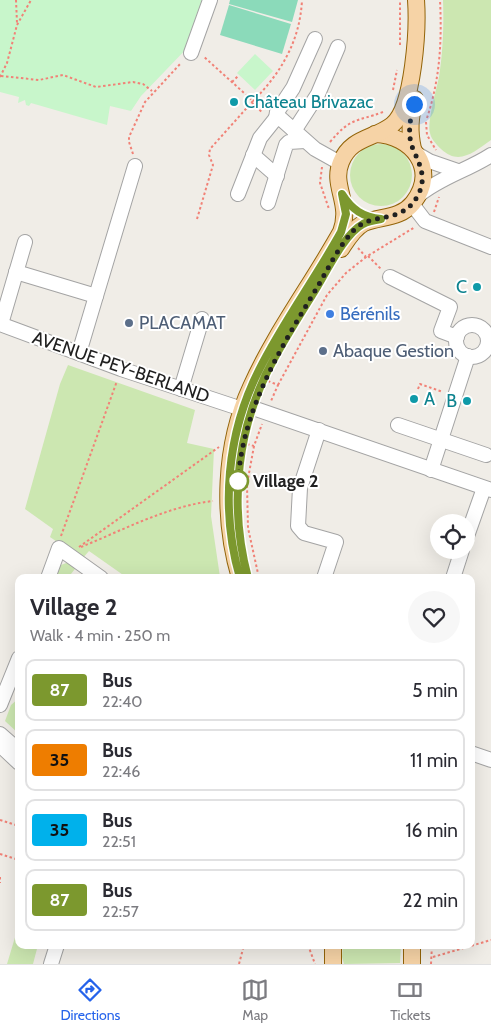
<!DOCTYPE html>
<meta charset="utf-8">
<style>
body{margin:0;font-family:Cabin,sans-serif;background:#f7f7f7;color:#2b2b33;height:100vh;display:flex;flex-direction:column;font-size:19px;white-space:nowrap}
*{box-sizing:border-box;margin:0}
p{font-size:16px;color:#7c7c81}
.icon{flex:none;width:28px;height:28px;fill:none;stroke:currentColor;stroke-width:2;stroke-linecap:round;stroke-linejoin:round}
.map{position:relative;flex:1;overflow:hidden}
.sheet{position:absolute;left:15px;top:574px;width:460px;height:375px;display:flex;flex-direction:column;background:#fff;border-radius:10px;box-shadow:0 5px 20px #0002}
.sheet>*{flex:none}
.badge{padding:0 10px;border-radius:4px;font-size:18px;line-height:32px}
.buttons{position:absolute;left:430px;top:514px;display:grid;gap:10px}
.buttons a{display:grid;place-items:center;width:45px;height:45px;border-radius:50%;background:#fff;box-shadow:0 5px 20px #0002;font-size:25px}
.you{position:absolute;width:25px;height:25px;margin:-12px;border:4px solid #fff;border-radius:50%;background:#1a73e8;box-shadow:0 0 0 8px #1a73e833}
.map>.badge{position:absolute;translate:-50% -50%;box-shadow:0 0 0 2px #fff}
.round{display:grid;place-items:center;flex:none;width:52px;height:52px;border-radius:26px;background:#f7f7f7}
.headline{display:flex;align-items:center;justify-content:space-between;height:85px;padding:0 15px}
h1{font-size:24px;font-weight:700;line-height:38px}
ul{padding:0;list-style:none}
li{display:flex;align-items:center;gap:15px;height:62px;margin:0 10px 8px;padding:0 5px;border:2px solid #e1e1e2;border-radius:10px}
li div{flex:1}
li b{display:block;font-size:19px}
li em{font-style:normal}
li .badge{min-width:55px;font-weight:700;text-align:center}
.menu{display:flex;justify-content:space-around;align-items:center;height:70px;border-top:1px solid #e1e1e2;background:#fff;font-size:14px;color:#7c7c81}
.menu a{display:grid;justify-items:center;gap:2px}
.menu .active{color:#2563eb}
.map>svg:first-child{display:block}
.grass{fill:#cce7b1}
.park{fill:#c8f6cb}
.pitch{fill:#8bdaba}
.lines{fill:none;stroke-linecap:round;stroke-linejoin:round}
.minor-casing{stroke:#a4a4a4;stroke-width:16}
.major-casing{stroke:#936409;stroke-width:18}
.path{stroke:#f18277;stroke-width:2;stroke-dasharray:2.5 2.5;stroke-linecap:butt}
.minor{stroke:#fff;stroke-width:14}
.major{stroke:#f6d3a6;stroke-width:16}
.line-casing{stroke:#fff;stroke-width:11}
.line{stroke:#7c982e;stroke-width:8}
.walk{stroke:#202020;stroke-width:5;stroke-dasharray:0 9}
.culture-dot{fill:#0f9aa8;stroke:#fff;stroke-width:2}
.shop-dot{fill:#3f7fe0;stroke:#fff;stroke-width:2}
.service-dot{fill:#5c6f8a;stroke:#fff;stroke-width:2}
.stop-dot{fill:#fff;stroke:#7c982e;stroke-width:2.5}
.labels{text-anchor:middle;stroke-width:4;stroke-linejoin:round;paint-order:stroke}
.culture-label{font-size:18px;fill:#0d838f;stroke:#fff;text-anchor:start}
.shop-label{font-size:18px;fill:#366cbe;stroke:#fff;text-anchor:start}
.service-label{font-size:18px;fill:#4e5e75;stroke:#fff;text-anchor:start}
.street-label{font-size:18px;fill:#202020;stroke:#fff}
.stop-label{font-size:18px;font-weight:bold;fill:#202020;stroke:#fff;text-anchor:start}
</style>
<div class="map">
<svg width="491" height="964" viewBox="0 0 491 964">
<rect width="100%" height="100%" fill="#f0ede7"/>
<!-- grass -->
<g class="grass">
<path d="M443,0H491V140C474,152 459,166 441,149C437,145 431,139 430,133C427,122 436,91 439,77C443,51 444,26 443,0Z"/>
<circle cx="381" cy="175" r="31"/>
<path d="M68,365L195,410L187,443L214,449L211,516L220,577H126L89,551L82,559L50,537L53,529L25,509L60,384Z"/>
<path d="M69,562L78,565L71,574L76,577L54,578L61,565Z"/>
<path d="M19,698V734L5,721L11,705Z"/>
<path d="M19,924V945H38L33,964H7Z"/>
<path d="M343,945H401L400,963L344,964L342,957Z"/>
</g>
<!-- park -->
<g class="park">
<path d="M0,0H207L190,45L141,96L131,111L110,106L107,125L31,103L29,106L26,105L25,100L18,103L19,97L0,92Z"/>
<path d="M255,54L273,71L255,90L237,73Z"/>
</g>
<!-- pitch -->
<g class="pitch">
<path d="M230,0H298L292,22L229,4Z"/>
<path d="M229,5L291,24L282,54L220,35Z"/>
</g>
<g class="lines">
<!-- minor casing -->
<g class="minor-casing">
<g id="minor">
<path d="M191,53L210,0"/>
<path d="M276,118L277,112L293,88L315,39"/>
<path d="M294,131L318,94L338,47"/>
<path d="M417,154L429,161L458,171"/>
<path d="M253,155L277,176"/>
<path d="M238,194L260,138L276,118H280L315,149L340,163"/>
<path d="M419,195C441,177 468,170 491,155"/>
<path d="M268,203L286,145L289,142L305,141"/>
<path d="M412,204L425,221L491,247"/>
<path d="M16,272L96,296L79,353"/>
<path d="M390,277L450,307L441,331L457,337"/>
<path d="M96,296L135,166"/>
<path d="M0,324L121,369L242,409"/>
<path d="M1,324L25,242"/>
<circle cx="472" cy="341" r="16"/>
<path d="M181,389L202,319"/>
<path d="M253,408L491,490"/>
<path d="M398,425L486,455"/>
<path d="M319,430L300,488L298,526L304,533L336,542L324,578"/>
<path d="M431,470L468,356"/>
<path d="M466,539L484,488"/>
<path d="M48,578L59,548L101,578"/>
<path d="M453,578L462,550"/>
<path d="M0,705L19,658"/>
<path d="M0,734L16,748"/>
<path d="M0,745L19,763"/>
<path d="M471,753L491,760"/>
<path d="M51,964L57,945"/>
</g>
</g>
<!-- major casing -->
<g class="major-casing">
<g id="major">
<path d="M413,149C409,131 410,117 415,99"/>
<path d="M341,249C347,240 354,228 364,223C381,216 400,219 413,203C439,169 412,135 375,134"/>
<path d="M240,578C222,517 224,445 251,387C275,333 312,284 341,232C352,203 331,186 341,162C351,137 374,139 392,125C414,108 418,27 416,0"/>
<path d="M333,945V964"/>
<path d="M412,964V945"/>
</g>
</g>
<!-- path -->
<g class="path">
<path d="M16,0L17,23"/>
<path d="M400,45V0"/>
<path d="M1,76L39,80L63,75L96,87L133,82L143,84L152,91"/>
<path d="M0,77L7,63L17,25L31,0"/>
<path d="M232,82L239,75"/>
<path d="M393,90L397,70"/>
<path d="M253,101C281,73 300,41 302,0"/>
<path d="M252,103L263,113"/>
<path d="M427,118C440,79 442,41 440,0"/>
<path d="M426,122L427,135L436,150"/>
<path d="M330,142C351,117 356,122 383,112"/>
<path d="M133,154L129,142V137L145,102L181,63"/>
<path d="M322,167L320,183L329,209"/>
<path d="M434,212L439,197"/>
<path d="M197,219L213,165L209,155L210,149L253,101L203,56"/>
<path d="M358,248L366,257L415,227"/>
<path d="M368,256L381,269"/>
<path d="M268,381L278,385L271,401"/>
<path d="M278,385L327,295L346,273L366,257"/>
<path d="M418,389L420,384L443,392"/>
<path d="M247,444L254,446L262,424"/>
<path d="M254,446L247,484L248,528L259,578"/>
<path d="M61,536L117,381"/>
<path d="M79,547L219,447"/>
<path d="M81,547C123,530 168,506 213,501"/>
<path d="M0,820L19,826"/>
<path d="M0,854L19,860"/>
<path d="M0,877V883"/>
<path d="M308,945L315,964"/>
<path d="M147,947L148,945"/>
<path d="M433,957L491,940"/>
<path d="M239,964L244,945"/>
<path d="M431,964L432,945"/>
</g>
<!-- minor -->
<use href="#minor" class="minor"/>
<!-- major -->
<use href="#major" class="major"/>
</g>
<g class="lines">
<!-- line casing -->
<g class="line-casing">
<path id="line" d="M240,578C220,509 227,433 259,370C283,322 315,279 341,232L346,214L342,194C352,210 363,217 381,219C375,220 368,221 363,224C344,234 326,273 314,292C301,313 287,335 275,357C237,424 228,503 248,578"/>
</g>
<!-- line -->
<use href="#line" class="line"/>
<!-- walk -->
<path class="walk" d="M238,481C243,409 279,351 315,291C327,271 338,247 354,230C373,211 403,225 418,195C427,178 420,165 413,149C407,135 410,119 414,104"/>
</g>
<!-- markers -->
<g class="culture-dot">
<circle cx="234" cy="102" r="5"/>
<circle cx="477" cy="287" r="5"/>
<circle cx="414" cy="399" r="5"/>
<circle cx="467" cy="401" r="5"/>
</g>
<circle class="shop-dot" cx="330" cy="314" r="5"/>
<g class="service-dot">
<circle cx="129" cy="323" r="5"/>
<circle cx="323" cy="351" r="5"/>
</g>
<circle class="stop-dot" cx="238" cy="481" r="10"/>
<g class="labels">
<!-- culture labels -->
<g class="culture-label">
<text x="244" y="108">Château Brivazac</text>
<text x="467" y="293" text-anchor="end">C</text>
<text x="424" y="405">A</text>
<text x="457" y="407" text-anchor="end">B</text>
</g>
<!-- shop labels -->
<g class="shop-label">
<text x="340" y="320">Bérénils</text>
</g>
<!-- service labels -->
<g class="service-label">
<text x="139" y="329">PLACAMAT</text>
<text x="333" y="357">Abaque Gestion</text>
</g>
<!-- street labels -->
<g class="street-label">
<text transform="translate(121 367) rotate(19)" y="6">AVENUE PEY-BERLAND</text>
</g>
<!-- stop labels -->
<g class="stop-label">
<text x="253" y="487">Village 2</text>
</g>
</g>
</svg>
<div class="buttons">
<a><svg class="icon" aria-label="locate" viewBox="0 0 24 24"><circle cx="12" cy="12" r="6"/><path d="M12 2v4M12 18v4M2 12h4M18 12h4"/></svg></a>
</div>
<div class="you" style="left:414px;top:104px"></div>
<section class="sheet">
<div class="headline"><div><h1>Village 2</h1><p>Walk · 4 min · 250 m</p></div><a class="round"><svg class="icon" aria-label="heart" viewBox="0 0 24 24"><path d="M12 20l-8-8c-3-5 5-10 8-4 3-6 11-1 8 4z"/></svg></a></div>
<ul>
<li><span class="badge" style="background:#7c982e;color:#fff">87</span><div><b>Bus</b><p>22:40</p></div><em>5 min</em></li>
<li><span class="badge" style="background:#ee7d00;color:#111">35</span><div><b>Bus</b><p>22:46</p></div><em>11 min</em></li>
<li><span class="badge" style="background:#00b1eb;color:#111">35</span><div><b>Bus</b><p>22:51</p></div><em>16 min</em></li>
<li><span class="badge" style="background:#7c982e;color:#fff">87</span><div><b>Bus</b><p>22:57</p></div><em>22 min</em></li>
</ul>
</section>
</div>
<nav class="menu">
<a class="active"><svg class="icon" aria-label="directions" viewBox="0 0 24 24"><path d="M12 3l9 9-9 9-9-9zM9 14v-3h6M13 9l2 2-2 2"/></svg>Directions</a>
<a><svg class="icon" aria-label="map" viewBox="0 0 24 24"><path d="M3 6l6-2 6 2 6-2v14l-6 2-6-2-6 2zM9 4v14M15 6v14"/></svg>Map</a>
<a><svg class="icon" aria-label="tickets" viewBox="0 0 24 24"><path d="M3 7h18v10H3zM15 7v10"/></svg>Tickets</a>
</nav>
